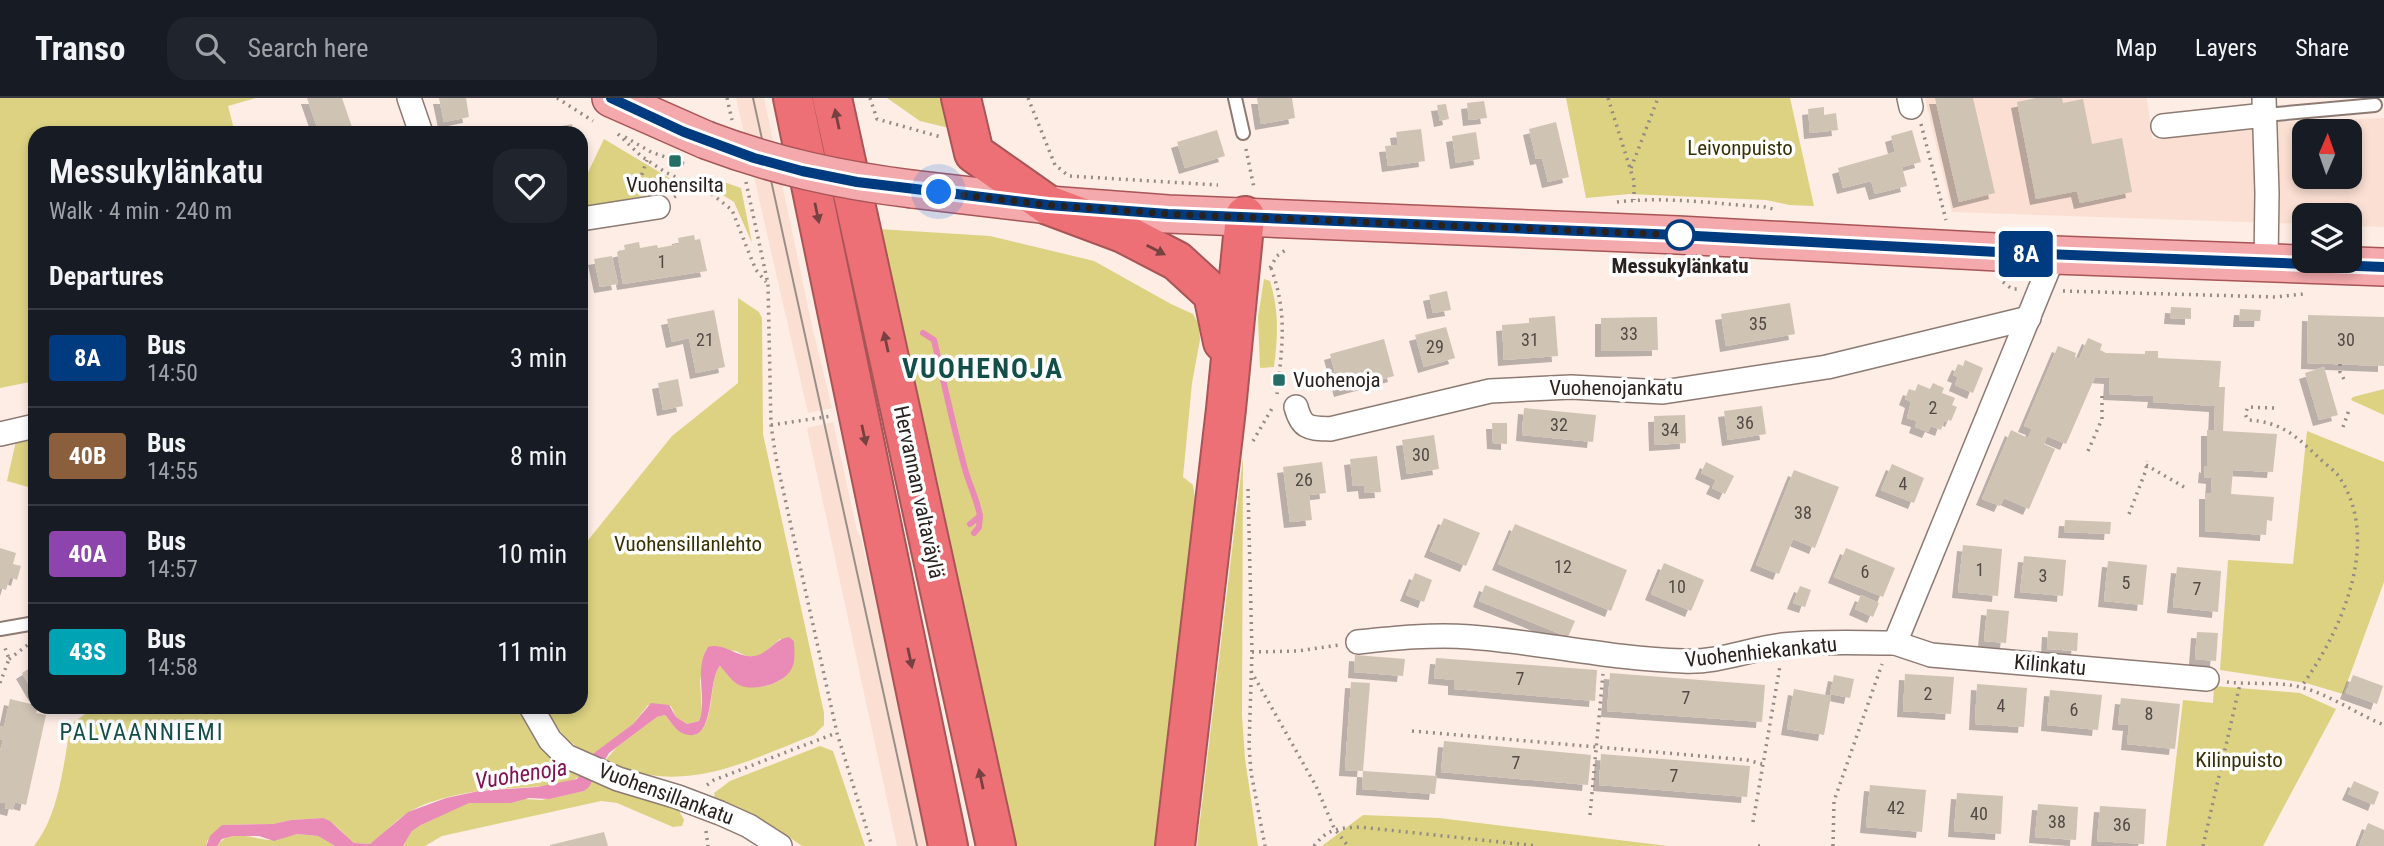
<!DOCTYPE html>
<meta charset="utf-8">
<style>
body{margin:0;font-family:"Roboto Condensed",sans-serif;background:#20242c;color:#f1f3f6;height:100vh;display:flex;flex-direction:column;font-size:26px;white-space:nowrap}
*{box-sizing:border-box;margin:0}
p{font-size:23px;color:#9ea1a6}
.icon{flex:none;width:38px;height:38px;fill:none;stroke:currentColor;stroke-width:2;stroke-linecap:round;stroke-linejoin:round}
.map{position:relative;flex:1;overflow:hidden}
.drawer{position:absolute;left:28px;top:28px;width:560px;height:588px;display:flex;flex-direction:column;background:#171b24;border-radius:21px;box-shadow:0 4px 10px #0003}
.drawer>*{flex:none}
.badge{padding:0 14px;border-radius:5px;font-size:24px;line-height:46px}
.needle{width:46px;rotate:2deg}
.buttons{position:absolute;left:2292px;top:21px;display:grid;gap:14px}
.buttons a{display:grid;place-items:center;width:70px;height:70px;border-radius:14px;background:#171b24;box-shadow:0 4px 10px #0003;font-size:35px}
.you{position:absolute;width:35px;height:35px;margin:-18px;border:5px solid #fff;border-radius:50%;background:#1a73e8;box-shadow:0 0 0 10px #1a73e833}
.map>.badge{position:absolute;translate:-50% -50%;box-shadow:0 0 0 4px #fff}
h2{padding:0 21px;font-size:26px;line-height:63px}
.round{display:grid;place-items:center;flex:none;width:74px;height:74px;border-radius:21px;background:#20242c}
.headline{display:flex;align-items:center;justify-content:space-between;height:119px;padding:0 21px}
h1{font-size:33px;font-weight:600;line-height:52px}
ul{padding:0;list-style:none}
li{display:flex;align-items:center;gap:21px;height:98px;padding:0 21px;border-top:2px solid #363941}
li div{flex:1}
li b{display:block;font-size:26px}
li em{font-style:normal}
li .badge{min-width:77px;font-weight:700;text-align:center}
header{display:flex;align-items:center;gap:42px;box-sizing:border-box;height:98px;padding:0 35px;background:#171b24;border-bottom:2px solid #363941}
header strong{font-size:33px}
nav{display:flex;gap:38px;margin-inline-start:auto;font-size:24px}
.search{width:490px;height:63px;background:#20242c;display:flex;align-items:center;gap:18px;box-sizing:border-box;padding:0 24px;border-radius:21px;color:#9ea1a6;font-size:26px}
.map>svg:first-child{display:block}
.built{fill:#fadfd2;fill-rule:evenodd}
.green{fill:#dcd282}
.water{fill:#e98bb6}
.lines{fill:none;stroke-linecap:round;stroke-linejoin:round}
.stream{stroke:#e98bb6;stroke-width:6}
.building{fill:#cfc3b4;filter:url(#shadow)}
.lane-casing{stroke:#8d7b73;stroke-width:16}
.street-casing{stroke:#8d7b73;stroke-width:26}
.primary-casing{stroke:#a85557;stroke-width:40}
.highway-casing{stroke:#a85557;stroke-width:42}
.path{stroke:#958a84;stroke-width:3.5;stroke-dasharray:2 5;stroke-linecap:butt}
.lane{stroke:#fff;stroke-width:12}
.street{stroke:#fff;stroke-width:23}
.primary{stroke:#f4a9ac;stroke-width:37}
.highway{stroke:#ec7075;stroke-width:38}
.tram{stroke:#9a8e88;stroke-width:2}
.primary-bridge-casing{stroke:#a85557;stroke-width:40;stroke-linecap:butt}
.primary-bridge{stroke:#f4a9ac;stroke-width:37}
.oneway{fill:#774141}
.line-casing{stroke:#fff;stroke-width:16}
.line{stroke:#003b80;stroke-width:10}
.walk{stroke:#29221e;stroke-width:7;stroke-dasharray:0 12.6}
.poi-dot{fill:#256e66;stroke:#fefefe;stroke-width:2.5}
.stop-dot{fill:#fff;stroke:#003b80;stroke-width:3.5}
.labels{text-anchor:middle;stroke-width:7;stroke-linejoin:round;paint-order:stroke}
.number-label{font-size:18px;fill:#524a44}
.park-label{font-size:21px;fill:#373104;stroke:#fefefe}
.poi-label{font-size:21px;fill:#29221e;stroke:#fefefe}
.stop-label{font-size:21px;font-weight:bold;fill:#29221e;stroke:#fefefe}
.street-label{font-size:21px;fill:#29221e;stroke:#fefefe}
.neighbourhood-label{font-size:23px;letter-spacing:2px;fill:#134e48;stroke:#fefefe}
.water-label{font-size:23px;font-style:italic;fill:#821353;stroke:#fefefe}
.district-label{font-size:28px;font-weight:bold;letter-spacing:2px;fill:#134e48;stroke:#fefefe}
</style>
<header>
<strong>Transo</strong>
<div class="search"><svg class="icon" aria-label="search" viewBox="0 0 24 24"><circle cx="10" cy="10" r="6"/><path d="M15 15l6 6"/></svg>Search here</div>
<nav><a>Map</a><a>Layers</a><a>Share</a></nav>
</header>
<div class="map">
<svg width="2384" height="748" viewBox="0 0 2384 748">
<defs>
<filter id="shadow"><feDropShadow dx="-6" dy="6" stdDeviation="0" flood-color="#0004"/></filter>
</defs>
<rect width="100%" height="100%" fill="#fdede5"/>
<!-- built -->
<g class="built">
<path d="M736,0H764L812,228L832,310L808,315Z"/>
<path d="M1925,0H2147L2152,41L2280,24L2384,20V129L2350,128V117H2305V126L1952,114ZM2305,33H2350V79H2305Z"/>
<path d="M833,324L857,433L861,440L890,568L927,748H897L807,330Z"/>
</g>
<!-- green -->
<g class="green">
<path d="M0,0H256L228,8L235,35H35V283L0,290Z"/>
<path d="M887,0H946L949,30L920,23Z"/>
<path d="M1566,0H1790L1814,108L1789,107L1766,102L1629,96L1586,100Z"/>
<path d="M604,41L671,81L672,84L654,96L581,110V89Z"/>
<path d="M710,79L741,90L752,145L734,104L708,88Z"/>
<path d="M878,131L990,138L1094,163L1171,206L1193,216L1199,227L1200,242L1192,285L1183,379L1193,387L1198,421L1160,748H1011Z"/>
<path d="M1264,181L1270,183C1279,213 1278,238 1274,269L1260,270L1258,219Z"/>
<path d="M738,200L759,214L762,220L763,336L824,615V627L814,637C739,666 685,698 604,664L617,649L657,619L665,617C670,622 674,630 680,633C718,653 707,584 719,569H723C734,598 782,593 792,569C794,564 794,558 794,553L780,541L764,555L755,559L746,558L736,553L706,551L700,583L702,614L699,623L687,626L676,619L671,608L648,607L633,626L591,658L566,641L543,609H581V451L672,338L738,285Z"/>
<path d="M2384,291V317L2351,302L2353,299Z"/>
<path d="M2307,333L2384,364V484L2343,596L2306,585L2220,572L2228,462L2293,466Z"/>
<path d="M35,334V368L28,389L7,383L16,343Z"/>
<path d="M1243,359L1242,617L1245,661L1258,748H1197Z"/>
<path d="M2214,588L2300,595L2336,611L2263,748H2166L2183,602L2213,605Z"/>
<path d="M95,609H518C531,635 554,666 580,678C565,691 502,689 479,693C454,697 424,703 403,718C391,726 381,740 370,746L354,745L336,728L323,720L291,722L273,726L222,727L207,743L206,748H34C60,715 63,666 71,626Z"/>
<path d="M820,648L833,653L865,748H802L776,730L715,701L714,695L730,683Z"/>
<path d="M593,683L677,709L684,722L682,728L673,729L617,705L601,703L442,738L425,748H403L412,733L421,727L469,704L511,705L524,701L541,702L561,698L584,693Z"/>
<path d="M1363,717L1439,720L1668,748H1322Z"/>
<path d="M297,736L318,738L335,748H217C231,728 256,743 275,742C283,741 289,736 297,736Z"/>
</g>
<!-- water -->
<path class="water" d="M789,539L794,543C794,551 796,562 792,570C785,586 754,594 739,587C730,582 726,574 720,568C706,582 718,653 680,634C674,630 670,622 665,617L657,619L609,655L589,689L584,693L549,701L529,700L511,705H469L421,727L412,733L403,748H335L318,738L297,736L274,743L259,738H233L222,741L217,748H206L210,738L222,727L273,726L291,722L323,720L330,723L354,745L370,746L408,714L446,700L479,693L537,689L577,681L594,655L633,626L651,605L669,607L676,619L687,626L699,623C708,603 693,572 708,549C724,544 737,560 753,558C768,557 774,541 789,539Z"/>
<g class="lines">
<!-- stream -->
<g class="stream">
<path d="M923,235L934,242C944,285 953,328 965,371C969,386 977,401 980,418L970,426"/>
<path d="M974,435L979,429L980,418"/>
</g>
</g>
<!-- building -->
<g class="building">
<path d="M307,0H342L354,35H319Z"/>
<path d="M439,0H466L469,19L444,24Z"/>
<path d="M1257,0H1292L1295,20L1261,26Z"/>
<path d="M1935,0H1973L1995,95L1959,104Z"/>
<path d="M2036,0H2062L2063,5L2083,1L2092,46L2122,40L2132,94L2080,105L2077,93L2036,101L2017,4Z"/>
<path d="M1484,3L1487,20L1469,22L1467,5Z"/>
<path d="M1446,6L1449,21L1440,23L1437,7Z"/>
<path d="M1824,9V17L1836,15L1838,32L1810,35L1808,11Z"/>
<path d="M1556,24L1569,79L1548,84L1542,60L1536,61L1529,31Z"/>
<path d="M572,26L574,35H544V31Z"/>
<path d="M1421,31L1425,63L1388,68L1385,48L1398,47L1396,34Z"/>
<path d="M1217,32L1225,58L1185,70L1177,44Z"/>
<path d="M1912,32L1921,64L1902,69L1907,88L1875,96L1871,83L1843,90L1838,70L1895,54L1891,38Z"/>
<path d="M1476,34L1480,61L1456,65L1452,38Z"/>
<path d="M694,137L695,142L700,141L707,173L623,186L617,154L625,152L624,147L639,144L640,150L657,147L658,150L679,146L678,140Z"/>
<path d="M612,158L618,186L600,189L594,161Z"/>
<path d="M1447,193L1451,212L1433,215L1429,197Z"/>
<path d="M1790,205L1795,236L1726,248L1721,216Z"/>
<path d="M2171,209L2191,210V221L2170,220Z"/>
<path d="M2240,211L2261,212L2260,223H2239Z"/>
<path d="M714,212L725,269L696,275L689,240L672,244L667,221Z"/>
<path d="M2308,217L2384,219V268L2307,265Z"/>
<path d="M1555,218L1558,258L1504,262L1502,227L1529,225V220Z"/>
<path d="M1657,219L1658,252L1601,253V220Z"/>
<path d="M1446,229L1455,260L1424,269L1415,237Z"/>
<path d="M2088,240L2102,246L2100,252L2106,255L2145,256V253H2158V260L2221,263L2219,289H2225L2223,333L2277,336L2273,374L2233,372L2231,396L2274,399L2272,423L2267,422L2266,437L2205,433V395H2211L2212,380L2204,379L2205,368L2207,369V332H2214L2215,308L2153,304L2154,298L2109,296L2110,280L2095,279L2066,346L2047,338L2044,346L2055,351L2029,411L2004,400L2000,408L1982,401L2011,332L2028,340L2032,331L2024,328L2058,248L2076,255L2075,259L2079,261Z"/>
<path d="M1384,241L1394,278L1340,293L1330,256Z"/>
<path d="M1965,262L1983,270L1973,295L1955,287L1958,279L1953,277L1958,266L1963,268Z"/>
<path d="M2324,269L2338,317L2319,322L2305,275Z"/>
<path d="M678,281L683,308L663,312L658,285Z"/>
<path d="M1933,285L1944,290L1942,295L1955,300L1952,307L1957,309L1951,323L1947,321L1946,324H1944L1941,332L1931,328L1928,334L1915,329L1917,323L1907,320L1911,304L1905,301L1909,291L1915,293L1918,286L1930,291Z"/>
<path d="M1762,308L1766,336L1728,342L1724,313Z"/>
<path d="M1524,310L1596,317L1593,344L1522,337Z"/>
<path d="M1685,317L1686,345L1655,347L1654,318Z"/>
<path d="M1492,325H1507V346L1493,345Z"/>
<path d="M1434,337L1439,371L1407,376L1402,342Z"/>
<path d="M1377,358L1381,394L1365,395L1364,387L1353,388L1350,361Z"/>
<path d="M1322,364L1326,395L1309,397L1312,422L1290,424L1283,369Z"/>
<path d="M1706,364L1734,378L1725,396L1712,390L1716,382L1701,375Z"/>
<path d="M1892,366L1924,380L1914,405L1881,392Z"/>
<path d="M1794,372L1839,389L1815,450L1793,441L1779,476L1756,467Z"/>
<path d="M1444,420L1480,435L1466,468L1430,453Z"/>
<path d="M2065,422L2111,424L2110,436L2064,434Z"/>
<path d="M1515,426L1627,472L1611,513L1498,466Z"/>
<path d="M1963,447L2002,451L1998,498L1958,494Z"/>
<path d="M0,450L16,455L13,466L21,468L17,482L10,479L6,492L0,490Z"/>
<path d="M1846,450L1895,470L1883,499L1834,479Z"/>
<path d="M2024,458L2066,462L2063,498L2020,494Z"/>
<path d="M2108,463L2147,467L2143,507L2104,503Z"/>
<path d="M1664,465L1704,482L1691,513L1651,496Z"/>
<path d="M2177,469L2221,473L2218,514L2173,509Z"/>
<path d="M1415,475L1432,482L1424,504L1406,497Z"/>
<path d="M1485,487L1575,523L1568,539L1479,503Z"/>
<path d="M1800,488L1811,492L1805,509L1793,505Z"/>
<path d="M1861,497L1879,505L1873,519L1855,511Z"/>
<path d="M1987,511L2009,513L2006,545L1984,543Z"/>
<path d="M2048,533L2078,535L2077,553L2047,551Z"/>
<path d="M2197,534L2218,535L2216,563L2195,561Z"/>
<path d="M1355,557L1405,561L1403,578L1354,574Z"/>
<path d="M1436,560L1597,572L1595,603L1454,591V582L1434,580Z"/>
<path d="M35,567V597L22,575Z"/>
<path d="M1610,575L1765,587L1762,624L1607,613Z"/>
<path d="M1905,576L1954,579L1951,616L1903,613Z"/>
<path d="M1834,577L1854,581L1850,600L1830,596Z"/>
<path d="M2353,577L2383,588L2377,606L2346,595Z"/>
<path d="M1351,584L1370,585L1363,673L1345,672Z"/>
<path d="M1977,586L2027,590L2024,629L1975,626Z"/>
<path d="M1794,591L1831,598L1824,637L1787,631Z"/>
<path d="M2050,592L2102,597L2098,632L2047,627Z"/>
<path d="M2121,600L2180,606L2175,651L2127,646L2129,627L2118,626Z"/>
<path d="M10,601L35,607L38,609L36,615L46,617L26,707L15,704L13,712L5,710L6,705L0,704V653L3,642L0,641V628L4,629Z"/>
<path d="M1444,643L1591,657L1588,687L1441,674Z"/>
<path d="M1601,656L1750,668L1747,699L1599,687Z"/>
<path d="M1363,673L1437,678L1435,696L1362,691Z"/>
<path d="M2354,683L2379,694L2374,707L2348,696Z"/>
<path d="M1870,687L1926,692L1922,734L1866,729Z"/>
<path d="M1957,695L2003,698L2001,736L1954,733Z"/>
<path d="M2038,706L2078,709L2076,742L2035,739Z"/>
<path d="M2100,708L2146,711L2144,746L2097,743Z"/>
<path d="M2368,725L2384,732V748H2359Z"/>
<path d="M604,734L608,748H550V747Z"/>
</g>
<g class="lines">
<!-- lane casing -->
<g class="lane-casing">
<g id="lane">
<path d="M1235,0L1243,35"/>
<path d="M2265,17L2375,7"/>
<path d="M0,531L35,525"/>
</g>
</g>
<!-- street casing -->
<g class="street-casing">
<g id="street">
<path d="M409,0L421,35"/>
<path d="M1909,0L1911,9"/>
<path d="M2264,0L2267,95L2266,165"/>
<path d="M2163,28L2265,17"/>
<path d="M581,121L658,109"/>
<path d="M1296,309C1302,331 1309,330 1330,331L1490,293L1571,289L1663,294L1827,269L2029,220"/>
<path d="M0,336L35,328"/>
<path d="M1358,544C1395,540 1434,536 1470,539C1541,544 1611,561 1683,563C1718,565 1749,551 1783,547C1820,543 1857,545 1895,545L2054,157"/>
<path d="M1895,545L1931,557L2207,581"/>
<path d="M531,609L550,642L566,658L618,681L678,699L720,715L749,728L780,748"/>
</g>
</g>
<!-- primary casing -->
<g class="primary-casing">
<g id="primary">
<path d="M611,0L706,42"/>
<path d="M912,91L1048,107L1168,116L1678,137L2054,157L2384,169"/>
</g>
</g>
<!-- highway casing -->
<g class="highway-casing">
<g id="highway">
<path d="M793,0L948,748"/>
<path d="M832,0L996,748"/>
<path d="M961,0L974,55L1048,107L1123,135L1177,163L1213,196L1223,244"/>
<path d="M1175,748L1226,311L1245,118"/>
</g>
</g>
<!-- path -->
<g class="path">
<path d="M557,0L593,23"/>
<path d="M727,0L732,22"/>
<path d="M870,0L877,21L941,39"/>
<path d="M1028,0L1055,67L1069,78L1218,87"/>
<path d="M1608,0L1634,83V102"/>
<path d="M1921,26L1946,122"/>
<path d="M618,36L641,58L665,74L713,97L732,112L749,155L756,172L766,184"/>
<path d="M625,39L651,54L688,67"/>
<path d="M1246,51L1254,90"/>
<path d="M1631,70L1658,0"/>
<path d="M746,84L768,186L771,327L776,360L837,635L872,748"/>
<path d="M637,90L647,62"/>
<path d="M674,99L692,88"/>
<path d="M1617,104C1666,98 1717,106 1765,109L1777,112"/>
<path d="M1270,170L1277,158L1287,151"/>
<path d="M1271,170C1288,215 1282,250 1277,296"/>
<path d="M2003,184L2012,191H2017"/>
<path d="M2063,193L2275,199L2304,196"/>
<path d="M2340,266V274L2345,283"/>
<path d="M2274,310L2248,309L2245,316L2248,322C2280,324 2294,336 2317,358C2323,364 2331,370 2337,376C2384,440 2341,534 2301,589"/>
<path d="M771,327L832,318"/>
<path d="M2343,329L2349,312"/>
<path d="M1253,343L1274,307"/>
<path d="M2088,353L2102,321V296"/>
<path d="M2146,367L2184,389"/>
<path d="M1248,391L1252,554L1249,648L1251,674L1265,748"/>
<path d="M2129,416L2146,372L2147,363"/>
<path d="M1252,554L1298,553L1339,547"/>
<path d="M9,561L33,543"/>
<path d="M1251,573L1316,688L1334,730L1348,748"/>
<path d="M2227,584C2251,587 2280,583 2304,590C2332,598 2357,616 2384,627"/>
<path d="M0,585L9,561L4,547"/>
<path d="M1412,633L1747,662L1762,666"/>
<path d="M707,687L714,682L836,635"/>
<path d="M1590,717L1603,576"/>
<path d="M1753,724L1780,568"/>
<path d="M706,733L708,748"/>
<path d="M1314,748C1328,730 1339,730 1360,729L1537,748"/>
<path d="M1758,748H1761"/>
<path d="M1833,748L1834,703L1882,566"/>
<path d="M2203,748L2240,586"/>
</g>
<!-- lane -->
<use href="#lane" class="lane"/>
<!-- street -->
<use href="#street" class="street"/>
<!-- primary -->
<use href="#primary" class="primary"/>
<!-- highway -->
<use href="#highway" class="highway"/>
<!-- tram -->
<path class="tram" d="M753,0L917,748"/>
<!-- primary-bridge casing -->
<g class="primary-bridge-casing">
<path id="primary-bridge" d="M706,42C775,68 839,82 912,91"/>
</g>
<!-- primary-bridge -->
<use href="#primary-bridge" class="primary-bridge"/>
</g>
<!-- one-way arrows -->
<defs><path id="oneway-solid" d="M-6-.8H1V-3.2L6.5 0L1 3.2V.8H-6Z" transform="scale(1.75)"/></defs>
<g class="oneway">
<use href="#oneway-solid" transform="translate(837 21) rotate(-102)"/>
<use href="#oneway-solid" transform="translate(817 115) rotate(78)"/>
<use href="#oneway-solid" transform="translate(1156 152) rotate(27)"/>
<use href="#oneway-solid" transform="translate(886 244) rotate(-102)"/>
<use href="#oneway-solid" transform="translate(864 337) rotate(78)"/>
<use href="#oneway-solid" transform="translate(910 560) rotate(78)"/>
<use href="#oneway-solid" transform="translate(981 681) rotate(-102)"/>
</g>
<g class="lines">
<!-- line casing -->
<g class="line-casing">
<path id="line" d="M611,0L684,34L754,60L802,73L857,84L1048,107L1168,116L1678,137L2016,155L2384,169"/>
</g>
<!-- line -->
<use href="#line" class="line"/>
<!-- walk -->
<path class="walk" d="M939,94L1048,107L1168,116L1680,137"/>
</g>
<!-- markers -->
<g class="poi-dot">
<rect x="668" y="56" width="14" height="14" rx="3.5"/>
<rect x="1272" y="275" width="14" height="14" rx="3.5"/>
</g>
<circle class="stop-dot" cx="1680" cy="137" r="14"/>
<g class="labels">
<!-- number labels -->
<g class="number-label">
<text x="662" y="170">1</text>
<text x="1758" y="232">35</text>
<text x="1629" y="242">33</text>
<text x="705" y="248">21</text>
<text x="1530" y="248">31</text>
<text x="2346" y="248">30</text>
<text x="1435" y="255">29</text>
<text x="1933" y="316">2</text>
<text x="1745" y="331">36</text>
<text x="1559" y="333">32</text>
<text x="1670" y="338">34</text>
<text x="1421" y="363">30</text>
<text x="1304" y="388">26</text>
<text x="1903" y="392">4</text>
<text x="1803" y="421">38</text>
<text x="1563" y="475">12</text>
<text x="1980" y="478">1</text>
<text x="1865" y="480">6</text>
<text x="2043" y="484">3</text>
<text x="2126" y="491">5</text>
<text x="1677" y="495">10</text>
<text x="2197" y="497">7</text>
<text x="1520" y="587">7</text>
<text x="1928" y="602">2</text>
<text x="1686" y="606">7</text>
<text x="2001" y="614">4</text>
<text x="2074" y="618">6</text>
<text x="2149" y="622">8</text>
<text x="1516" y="671">7</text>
<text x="1674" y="684">7</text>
<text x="1896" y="716">42</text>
<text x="1979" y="722">40</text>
<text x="2057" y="730">38</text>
<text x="2122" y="733">36</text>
</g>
<!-- park labels -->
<g class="park-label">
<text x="1740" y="57">Leivonpuisto</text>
<text x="688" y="453">Vuohensillanlehto</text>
<text x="2239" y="669">Kilinpuisto</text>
</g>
<!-- poi labels -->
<g class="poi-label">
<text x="675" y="94">Vuohensilta</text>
<text x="1293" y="289" text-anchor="start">Vuohenoja</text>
</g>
<!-- stop labels -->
<g class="stop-label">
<text x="1680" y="175">Messukylänkatu</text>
</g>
<!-- street labels -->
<g class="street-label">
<text x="1616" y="297">Vuohenojankatu</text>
<text transform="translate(919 394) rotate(78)" y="7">Hervannan valtaväylä</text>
<text transform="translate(1761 554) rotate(-6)" y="7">Vuohenhiekankatu</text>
<text transform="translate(2050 567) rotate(5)" y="7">Kilinkatu</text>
<text transform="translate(666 696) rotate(20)" y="7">Vuohensillankatu</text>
</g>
<!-- neighbourhood labels -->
<g class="neighbourhood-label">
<text x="142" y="642">PALVAANNIEMI</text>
</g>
<!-- water labels -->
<g class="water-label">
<text transform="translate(521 676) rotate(-9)" y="8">Vuohenoja</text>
</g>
<!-- district labels -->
<g class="district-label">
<text x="983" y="280">VUOHENOJA</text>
</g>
</g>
</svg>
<div class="buttons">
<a><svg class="needle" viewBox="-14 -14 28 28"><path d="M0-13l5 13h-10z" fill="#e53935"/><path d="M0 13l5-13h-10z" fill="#9ea1a6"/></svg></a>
<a><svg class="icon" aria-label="layers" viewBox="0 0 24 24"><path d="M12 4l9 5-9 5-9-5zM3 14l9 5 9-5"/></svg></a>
</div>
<div class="you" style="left:939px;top:94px"></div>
<b class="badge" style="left:2026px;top:156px;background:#003b80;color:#fff">8A</b>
<section class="drawer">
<div class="headline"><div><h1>Messukylänkatu</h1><p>Walk · 4 min · 240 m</p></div><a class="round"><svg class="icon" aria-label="heart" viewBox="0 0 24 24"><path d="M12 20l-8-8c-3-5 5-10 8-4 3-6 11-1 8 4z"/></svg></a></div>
<h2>Departures</h2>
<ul>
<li><span class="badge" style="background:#003b80;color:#fff">8A</span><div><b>Bus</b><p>14:50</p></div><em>3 min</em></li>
<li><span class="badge" style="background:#8b5e3c;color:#fff">40B</span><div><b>Bus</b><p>14:55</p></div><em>8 min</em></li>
<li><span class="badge" style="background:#8e44ad;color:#fff">40A</span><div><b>Bus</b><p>14:57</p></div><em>10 min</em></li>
<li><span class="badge" style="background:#00a3b4;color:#fff">43S</span><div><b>Bus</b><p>14:58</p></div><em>11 min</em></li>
</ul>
</section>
</div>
